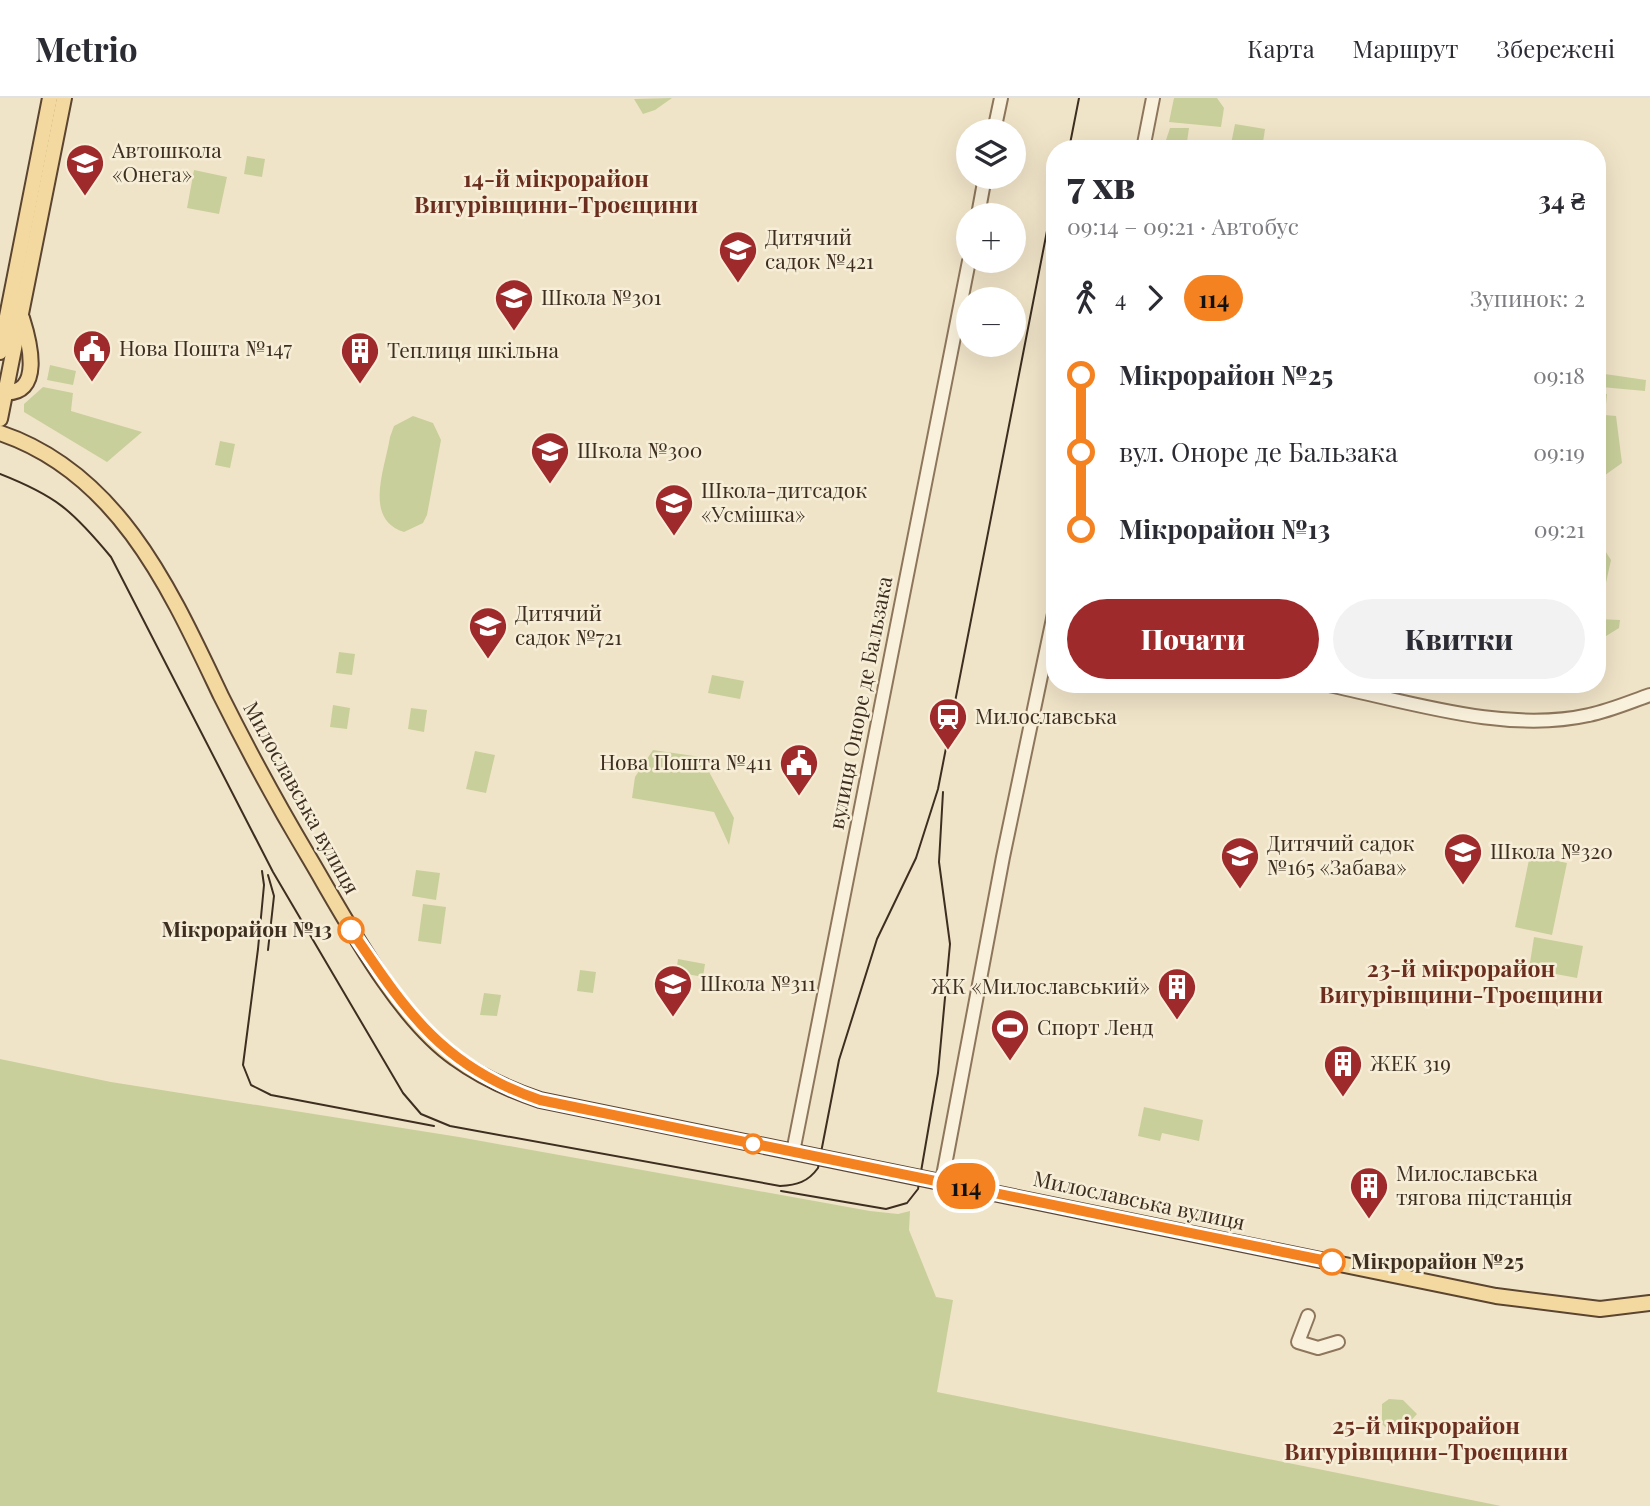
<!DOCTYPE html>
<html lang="uk">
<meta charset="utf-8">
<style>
body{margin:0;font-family:"Playfair Display",serif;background:#f2f2f3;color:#2b2b33;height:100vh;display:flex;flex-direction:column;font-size:26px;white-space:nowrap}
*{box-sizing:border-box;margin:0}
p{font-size:23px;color:#7c7c81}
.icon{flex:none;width:38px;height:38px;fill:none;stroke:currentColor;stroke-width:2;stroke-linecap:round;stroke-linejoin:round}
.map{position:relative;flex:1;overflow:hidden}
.drawer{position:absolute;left:1046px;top:42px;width:560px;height:553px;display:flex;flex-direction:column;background:#fff;border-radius:28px;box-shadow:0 7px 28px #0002}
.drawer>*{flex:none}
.badge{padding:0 14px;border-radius:23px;font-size:24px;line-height:46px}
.controls{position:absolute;left:956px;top:21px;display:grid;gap:14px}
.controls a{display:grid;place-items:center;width:70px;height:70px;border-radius:50%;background:#fff;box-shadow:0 7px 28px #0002;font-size:35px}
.map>.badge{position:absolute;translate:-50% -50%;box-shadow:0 0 0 4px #fff}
.legs{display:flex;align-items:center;gap:10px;height:77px;padding:0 21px;font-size:23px}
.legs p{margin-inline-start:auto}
.head{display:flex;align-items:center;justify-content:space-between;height:119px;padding:0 21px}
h1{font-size:38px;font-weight:800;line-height:52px}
.button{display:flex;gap:14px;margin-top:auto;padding:14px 21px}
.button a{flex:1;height:80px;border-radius:42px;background:#9e2a2b;color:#fff;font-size:28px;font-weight:800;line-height:80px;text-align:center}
.button a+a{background:#f2f2f3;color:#2b2b33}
ul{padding:0 21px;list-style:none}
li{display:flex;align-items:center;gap:24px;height:77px;font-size:26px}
li i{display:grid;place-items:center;width:10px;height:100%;margin:0 9px;background:currentColor}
li i::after{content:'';width:18px;height:18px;margin:-9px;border:5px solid;border-radius:50%;background:#fff}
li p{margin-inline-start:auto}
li:first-child i{background:linear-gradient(#0000 50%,currentColor 0)}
li:last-child i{background:linear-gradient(currentColor 50%,#0000 0)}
header{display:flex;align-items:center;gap:42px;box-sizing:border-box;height:98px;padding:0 35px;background:#fff;border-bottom:2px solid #e1e1e2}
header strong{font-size:33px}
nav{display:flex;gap:38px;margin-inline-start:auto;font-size:24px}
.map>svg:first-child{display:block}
.green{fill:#c9cf9b}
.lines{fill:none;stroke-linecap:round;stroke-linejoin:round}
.minor-casing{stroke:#8d765c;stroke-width:16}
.major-casing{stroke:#5b4430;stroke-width:18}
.minor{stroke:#faf1dc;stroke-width:12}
.major{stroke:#f3d9a0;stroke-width:14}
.tram{stroke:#3d2e20;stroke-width:2}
.line-1-casing{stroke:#fff;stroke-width:16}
.line-1{stroke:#f58220;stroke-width:10}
.stop-1-dot{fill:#fff;stroke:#f58220;stroke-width:3.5}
.labels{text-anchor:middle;stroke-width:5;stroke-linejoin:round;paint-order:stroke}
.poi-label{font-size:21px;fill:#3d2e20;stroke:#f7eed8;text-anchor:start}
.street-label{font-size:21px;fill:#3d2e20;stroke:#f7eed8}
.stop-label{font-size:21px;font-weight:bold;fill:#3d2e20;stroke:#f7eed8;text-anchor:end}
.neighbourhood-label{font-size:23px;font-weight:bold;fill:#6b2e1e;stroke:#f7eed8}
</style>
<header>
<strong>Metrio</strong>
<nav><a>Карта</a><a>Маршрут</a><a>Збережені</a></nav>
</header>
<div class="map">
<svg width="1650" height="1408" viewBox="0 0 1650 1408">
<rect width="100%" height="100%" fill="#f0e4c8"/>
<!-- green -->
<g class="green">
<path d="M672,0L655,12L643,16L634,1Z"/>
<path d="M1174,0H1217L1224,10L1221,29L1169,24Z"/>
<path d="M1235,26L1265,31L1262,51H1230Z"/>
<path d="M1170,30H1189L1186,51H1163Z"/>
<path d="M247,58L265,61L262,79L244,76Z"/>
<path d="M194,72L227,79L219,116L187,110Z"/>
<path d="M50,267L76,273L73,287L47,282Z"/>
<path d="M1598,275L1646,282L1645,293L1601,289L1600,295L1607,296L1605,317L1616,318L1622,365L1598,382V371L1602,368L1598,361Z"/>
<path d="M43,289L73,295L71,313L142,334L107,364L24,314V306Z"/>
<path d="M413,318L433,325L441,342L427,417L423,425L404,434C363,421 385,371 390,339L394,328Z"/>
<path d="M220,343L235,346L230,370L215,367Z"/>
<path d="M1598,442L1611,462L1598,521L1620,522L1619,530L1598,543Z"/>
<path d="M339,554L355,556L352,577L336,575Z"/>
<path d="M712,577L744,583L740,601L708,595Z"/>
<path d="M333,607L350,610L347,631L330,629Z"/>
<path d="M411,610L427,612L424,634L408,631Z"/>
<path d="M653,652L701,659L734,720L729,747L714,714L632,700L635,679Z"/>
<path d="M475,653L495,657L486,695L466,691Z"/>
<path d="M1530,757L1567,765L1552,837L1515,829Z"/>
<path d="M416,772L440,775L436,802L412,798Z"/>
<path d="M423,806L446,809L441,846L418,843Z"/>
<path d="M1534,839L1583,848L1577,880L1529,871Z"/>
<path d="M678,861L705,866L703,879L676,874Z"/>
<path d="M580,872L596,874L593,895L577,893Z"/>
<path d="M484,895L501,897L497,918L480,917Z"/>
<path d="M0,961L111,984L459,1039L870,1113L898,1116L910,1113L909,1132L936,1199L953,1202L937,1294L1501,1408H0Z"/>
<path d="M1144,1009L1203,1022L1199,1043L1162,1035L1160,1043L1138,1038Z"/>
<path d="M1389,1301L1403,1302L1417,1316L1396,1339L1382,1326V1306Z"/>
</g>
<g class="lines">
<!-- minor casing -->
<g class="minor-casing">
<g id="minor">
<path d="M994,33L1001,0"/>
<path d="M1143,51L1153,0"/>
<path d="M978,117L985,79"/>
<path d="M1324,586C1407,603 1505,636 1589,617C1609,613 1630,604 1650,597"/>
<path d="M793,1054L969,163"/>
<path d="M942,1083L1003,759L1055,511"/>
<path d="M1308,1218L1298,1244L1318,1250L1338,1244"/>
</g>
</g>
<!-- major casing -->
<g class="major-casing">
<g id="major">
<path d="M0,254L50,0"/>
<path d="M1,294C45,300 29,242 22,220"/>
<path d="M0,321L64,0"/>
<path d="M0,335C119,375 171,493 221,598C248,652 276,704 307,756C344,818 396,919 455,960C481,979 510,992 540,1002L1496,1198L1600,1211L1650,1205"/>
</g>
</g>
<!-- minor -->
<use href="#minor" class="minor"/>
<!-- major -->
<use href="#major" class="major"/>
<!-- tram -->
<g class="tram">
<path d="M1069,51L1079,0"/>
<path d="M0,376C56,398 72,412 111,459L273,774L403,995L421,1016L450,1028L780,1088C797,1087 808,1084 818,1070L839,962L877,841L916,760L938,691L1055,92"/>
<path d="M262,773L264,787L258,851L243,967L251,987L271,997L434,1028"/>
<path d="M268,852L274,798L268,777"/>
<path d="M781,1093L886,1111L907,1105L918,1091L938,975L950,846L939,764L943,694"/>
</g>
</g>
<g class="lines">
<!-- line-1 casing -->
<g class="line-1-casing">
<path id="line-1" d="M351,832C406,913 442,969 540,1002L1332,1164"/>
</g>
<!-- line-1 -->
<use href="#line-1" class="line-1"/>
</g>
<!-- icons -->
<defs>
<g id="school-pin" transform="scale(2.0125)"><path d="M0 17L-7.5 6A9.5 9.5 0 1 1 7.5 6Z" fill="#9e2a2b" stroke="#f7eed8"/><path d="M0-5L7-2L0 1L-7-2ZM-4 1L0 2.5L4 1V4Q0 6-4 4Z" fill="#fff"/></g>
<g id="civic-pin" transform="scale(2.0125)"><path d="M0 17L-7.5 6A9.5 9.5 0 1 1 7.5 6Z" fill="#9e2a2b" stroke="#f7eed8"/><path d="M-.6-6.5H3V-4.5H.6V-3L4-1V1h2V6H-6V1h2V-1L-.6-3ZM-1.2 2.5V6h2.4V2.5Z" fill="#fff"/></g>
<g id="building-pin" transform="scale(2.0125)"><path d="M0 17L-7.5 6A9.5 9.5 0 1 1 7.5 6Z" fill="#9e2a2b" stroke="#f7eed8"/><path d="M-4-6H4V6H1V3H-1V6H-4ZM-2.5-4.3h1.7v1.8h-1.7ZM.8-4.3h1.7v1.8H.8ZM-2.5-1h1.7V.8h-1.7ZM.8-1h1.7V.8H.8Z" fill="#fff"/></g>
<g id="station-pin" transform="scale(2.0125)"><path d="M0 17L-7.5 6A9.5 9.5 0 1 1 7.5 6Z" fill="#9e2a2b" stroke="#f7eed8"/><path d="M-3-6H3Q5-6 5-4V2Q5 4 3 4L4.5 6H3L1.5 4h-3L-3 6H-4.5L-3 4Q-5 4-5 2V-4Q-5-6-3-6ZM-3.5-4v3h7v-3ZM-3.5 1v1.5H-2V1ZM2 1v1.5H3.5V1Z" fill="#fff"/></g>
<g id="stadium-pin" transform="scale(2.0125)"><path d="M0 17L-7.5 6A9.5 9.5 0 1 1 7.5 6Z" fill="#9e2a2b" stroke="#f7eed8"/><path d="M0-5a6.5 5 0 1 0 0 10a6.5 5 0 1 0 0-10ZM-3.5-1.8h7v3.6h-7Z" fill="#fff"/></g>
</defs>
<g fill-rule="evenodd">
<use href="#school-pin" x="85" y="65"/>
<use href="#school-pin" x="738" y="152"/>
<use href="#school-pin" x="514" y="200"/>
<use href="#civic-pin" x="92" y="251"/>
<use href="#building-pin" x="360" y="253"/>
<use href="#school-pin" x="550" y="353"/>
<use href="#school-pin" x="674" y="405"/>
<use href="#school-pin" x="488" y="528"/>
<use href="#station-pin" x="948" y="619"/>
<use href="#civic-pin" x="799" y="665"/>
<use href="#school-pin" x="1463" y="754"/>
<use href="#school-pin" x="1240" y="758"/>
<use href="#school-pin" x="673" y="886"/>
<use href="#building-pin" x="1177" y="889"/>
<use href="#stadium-pin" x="1010" y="930"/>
<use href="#building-pin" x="1343" y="966"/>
<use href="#building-pin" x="1369" y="1088"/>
</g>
<!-- markers -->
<g class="stop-1-dot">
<circle cx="351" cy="832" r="12"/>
<circle cx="753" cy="1046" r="9"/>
<circle cx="1332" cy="1164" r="12"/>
</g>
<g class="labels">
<!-- poi labels -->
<g class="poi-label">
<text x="112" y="60">Автошкола<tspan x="112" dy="24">«Онега»</tspan></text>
<text x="765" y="147">Дитячий<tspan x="765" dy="24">садок №421</tspan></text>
<text x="541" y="207">Школа №301</text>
<text x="119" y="258">Нова Пошта №147</text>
<text x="387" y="260">Теплиця шкільна</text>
<text x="577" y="360">Школа №300</text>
<text x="701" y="400">Школа-дитсадок<tspan x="701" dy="24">«Усмішка»</tspan></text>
<text x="515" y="523">Дитячий<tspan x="515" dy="24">садок №721</tspan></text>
<text x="975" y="626">Милославська</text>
<text x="772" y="672" text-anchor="end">Нова Пошта №411</text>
<text x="1267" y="753">Дитячий садок<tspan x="1267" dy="24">№165 «Забава»</tspan></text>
<text x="1490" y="761">Школа №320</text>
<text x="700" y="893">Школа №311</text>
<text x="1150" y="896" text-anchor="end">ЖК «Милославський»</text>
<text x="1037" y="937">Спорт Ленд</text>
<text x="1370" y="973">ЖЕК 319</text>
<text x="1396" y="1083">Милославська<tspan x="1396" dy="24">тягова пiдстанцiя</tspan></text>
</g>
<!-- street labels -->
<g class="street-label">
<text transform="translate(861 605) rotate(-79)" y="7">вулиця Оноре де Бальзака</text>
<text transform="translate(301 700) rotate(61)" y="7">Милославська вулиця</text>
<text transform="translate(1139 1103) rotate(12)" y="7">Милославська вулиця</text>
</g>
<!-- stop labels -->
<g class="stop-label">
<text x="332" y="839">Мікрорайон №13</text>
<text x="1351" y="1171" text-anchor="start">Мікрорайон №25</text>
</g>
<!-- neighbourhood labels -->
<g class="neighbourhood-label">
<text x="556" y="89">14-й мікрорайон<tspan x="556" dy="26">Вигурівщини-Троєщини</tspan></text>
<text x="1461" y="879">23-й мікрорайон<tspan x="1461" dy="26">Вигурівщини-Троєщини</tspan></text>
<text x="1426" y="1336">25-й мікрорайон<tspan x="1426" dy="26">Вигурівщини-Троєщини</tspan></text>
</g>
</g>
</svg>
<div class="controls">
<a><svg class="icon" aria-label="layers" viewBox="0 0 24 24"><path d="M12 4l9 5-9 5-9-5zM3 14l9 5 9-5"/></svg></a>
<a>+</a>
<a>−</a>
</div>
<b class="badge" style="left:966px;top:1088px;background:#f58220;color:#111">114</b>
<section class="drawer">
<div class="head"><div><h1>7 хв</h1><p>09:14 – 09:21 · Автобус</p></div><b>34 ₴</b></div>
<div class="legs"><svg class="icon" aria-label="walk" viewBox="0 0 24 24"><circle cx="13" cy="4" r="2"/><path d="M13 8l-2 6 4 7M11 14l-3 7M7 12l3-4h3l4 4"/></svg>4<svg class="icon" aria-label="forward" viewBox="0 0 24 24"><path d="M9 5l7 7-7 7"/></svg><b class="badge" style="background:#f58220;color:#111">114</b><p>Зупинок: 2</p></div>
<ul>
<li><i style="color:#f58220"></i><b>Мікрорайон №25</b><p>09:18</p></li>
<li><i style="color:#f58220"></i><span>вул. Оноре де Бальзака</span><p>09:19</p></li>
<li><i style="color:#f58220"></i><b>Мікрорайон №13</b><p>09:21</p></li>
</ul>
<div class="button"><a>Почати</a><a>Квитки</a></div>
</section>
</div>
